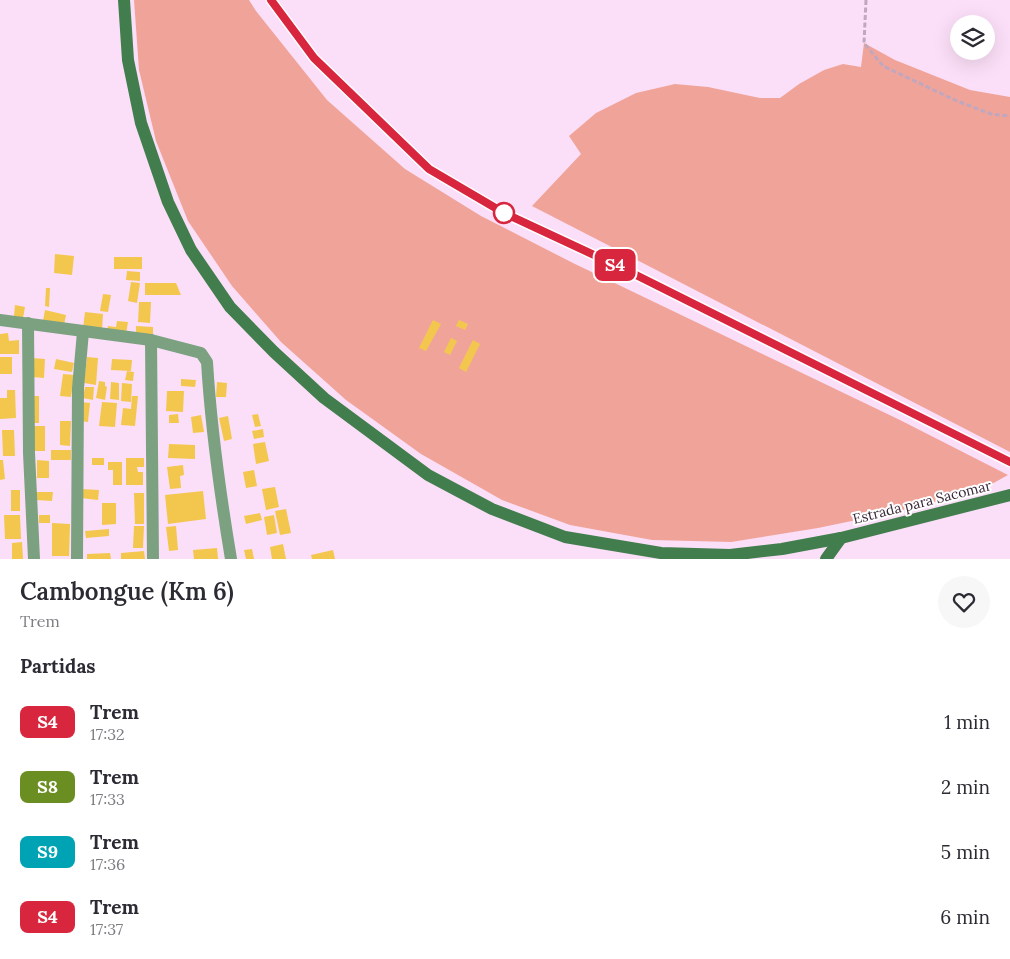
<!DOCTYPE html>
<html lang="pt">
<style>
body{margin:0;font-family:Lora,serif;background:#f7f7f7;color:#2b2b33;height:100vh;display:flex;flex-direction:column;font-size:19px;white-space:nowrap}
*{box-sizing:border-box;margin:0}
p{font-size:16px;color:#7c7c81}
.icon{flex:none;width:28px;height:28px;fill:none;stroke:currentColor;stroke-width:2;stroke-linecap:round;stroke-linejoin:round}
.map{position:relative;height:559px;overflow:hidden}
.side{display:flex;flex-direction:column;background:#fff;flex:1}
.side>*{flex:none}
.badge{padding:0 10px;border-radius:8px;font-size:18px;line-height:32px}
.controls{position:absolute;left:950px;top:15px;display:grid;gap:10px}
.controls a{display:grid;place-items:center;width:45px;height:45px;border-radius:50%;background:#fff;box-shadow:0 5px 20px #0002;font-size:25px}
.map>.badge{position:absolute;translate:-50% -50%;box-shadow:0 0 0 2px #fff}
h2{padding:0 20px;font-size:19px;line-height:45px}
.round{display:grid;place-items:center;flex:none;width:52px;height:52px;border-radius:26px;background:#f7f7f7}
.summary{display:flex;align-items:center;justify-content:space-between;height:85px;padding:0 20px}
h1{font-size:24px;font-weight:600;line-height:38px}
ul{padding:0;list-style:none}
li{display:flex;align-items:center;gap:15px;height:65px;padding:0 20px}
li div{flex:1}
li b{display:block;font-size:19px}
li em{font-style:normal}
li .badge{min-width:55px;font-weight:700;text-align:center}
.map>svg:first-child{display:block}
.green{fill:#f0a499}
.building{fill:#f3c74e}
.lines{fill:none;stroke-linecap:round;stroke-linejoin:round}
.path{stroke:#c0a7be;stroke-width:3;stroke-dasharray:5 2.5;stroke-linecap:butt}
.street{stroke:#7ba180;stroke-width:12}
.secondary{stroke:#427e4d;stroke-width:12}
.rail{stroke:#725e70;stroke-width:4;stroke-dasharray:6 6;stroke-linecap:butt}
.line-casing{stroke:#fff;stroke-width:11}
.line{stroke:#d7263d;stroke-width:8}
.stop-dot{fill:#fff;stroke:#d7263d;stroke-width:2.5}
.labels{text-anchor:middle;stroke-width:4;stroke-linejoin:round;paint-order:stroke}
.street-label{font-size:14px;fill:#392838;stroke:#fff}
</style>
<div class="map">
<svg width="1010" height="559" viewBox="0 0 1010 559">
<rect width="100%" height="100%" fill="#fbdff8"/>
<!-- green -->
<g class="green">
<path d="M134,0H249L256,11L327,100L405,169L481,216L573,263L900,420L1008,475L981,490L895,512L818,528L731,542L652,540L570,525L502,500L421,454L346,400L281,342L232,286L188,221L156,141L139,70Z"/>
<path d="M864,43L895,60L970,90L1010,97V452L532,206L581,154L569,136L596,113L636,93L675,84L708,87L760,98H780L799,84L824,70L843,64L861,67Z"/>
</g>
<!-- building -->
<g class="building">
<path d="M55,254L74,256L72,275L54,273Z"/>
<rect x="114" y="257" width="28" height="12"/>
<path d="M127,271L140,272V281L126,280Z"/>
<path d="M131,282L140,283L137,303L128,301Z"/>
<path d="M145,283H176L181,295H145Z"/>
<path d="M46,288H50L49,307L45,306Z"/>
<path d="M103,294L111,295L108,312L100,311Z"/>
<path d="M139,302H151L150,323L138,322Z"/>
<path d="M15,305L25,307L23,318L14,316Z"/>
<path d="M45,310L66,315L64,325L43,321Z"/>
<path d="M85,312L103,314L102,330L83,328Z"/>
<path d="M433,320L441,324L426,351L419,348Z"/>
<path d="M459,320L468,324L465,330L456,326Z"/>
<path d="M117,321L128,322L126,334L107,331L108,326L116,327Z"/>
<path d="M136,326L153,327V337L136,336Z"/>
<path d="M8,333L9,341L19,340V354H0V334Z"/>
<path d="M451,338L457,341L450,355L444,352Z"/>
<path d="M473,340L480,344L466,372L459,368Z"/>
<rect x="0" y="357" width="12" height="17"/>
<path d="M87,357L98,358L96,385L84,383Z"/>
<path d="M32,358L45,359L44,378L32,377Z"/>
<path d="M56,359L74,363L72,372L54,369Z"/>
<path d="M112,359L132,360L131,371L111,370Z"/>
<path d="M127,371L134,372L133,381L125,380Z"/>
<path d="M63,374L74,375L71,397L60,396Z"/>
<path d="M181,379L196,380L195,387L181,386Z"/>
<path d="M99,381L105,382V386L107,387L105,400L96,398Z"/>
<path d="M111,382L119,383V400L110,399Z"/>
<path d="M217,382L227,383L226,397H216Z"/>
<path d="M122,383L132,384L131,402L121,401Z"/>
<path d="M85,387H94L93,400L83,398Z"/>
<path d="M7,390H15L16,418L0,419V398H7Z"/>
<path d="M167,391H184L183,412L166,411Z"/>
<rect x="32" y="396" width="7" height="27"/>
<path d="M132,396H138L135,426L121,425L123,408L131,409Z"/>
<path d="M81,402L90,403L88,422L80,421Z"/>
<path d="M102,402L117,403L115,427L99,426Z"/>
<path d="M178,414L179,423H169V415Z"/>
<path d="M258,414L261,426L255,427L252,415Z"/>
<path d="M201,415L204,432L193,433L191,417Z"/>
<path d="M228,416L232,439L224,441L219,418Z"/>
<path d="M60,421H71L70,446L60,445Z"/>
<rect x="33" y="426" width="12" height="25"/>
<path d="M263,429L264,437L254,439L252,431Z"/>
<path d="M2,430H14L15,456H3Z"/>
<path d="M265,442L269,461L256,464L253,444Z"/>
<path d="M169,444L195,445V459L168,458Z"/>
<rect x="51" y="450" width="20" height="10"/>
<rect x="92" y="458" width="12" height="7"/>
<path d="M126,458H144V467H137L138,472H143V485H126Z"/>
<path d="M0,460H3L5,479L0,480Z"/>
<path d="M37,460L49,461V478H37Z"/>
<path d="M108,462H122V485H113V470H108Z"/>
<path d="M183,465L184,475L180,476L181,488L170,489L167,467Z"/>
<path d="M254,470L257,486L246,488L243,472Z"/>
<path d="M275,487L279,507L266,510L262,489Z"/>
<path d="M81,489L99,490L98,500L81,498Z"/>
<rect x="11" y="490" width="9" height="21"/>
<path d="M203,491L206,519L168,524L165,495Z"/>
<path d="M36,492H53L52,501L36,500Z"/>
<path d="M134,493H144V524H135Z"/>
<path d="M102,503H116V524L102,525Z"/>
<path d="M286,509L291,533L280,535L275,511Z"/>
<path d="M260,513L262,520L246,524L244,516Z"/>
<path d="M4,515H20L21,539H5Z"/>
<rect x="39" y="515" width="11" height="8"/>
<path d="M274,515L277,533L267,535L264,517Z"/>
<path d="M52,523L70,524L69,556H52Z"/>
<path d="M134,526H144L143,548H133Z"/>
<path d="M176,526L178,550L169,551L166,527Z"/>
<path d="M109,529V536L86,538L85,531Z"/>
<path d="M22,542L23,559H12V543Z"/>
<path d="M283,544L286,559H272L270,547Z"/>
<path d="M217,548L218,559H194L193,550Z"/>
<path d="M252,549L254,559H246L244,550Z"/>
<path d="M333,550L335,559H312L311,555Z"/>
<path d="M144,551L145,559H121V553Z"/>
<path d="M110,553L111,559H87V554Z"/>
</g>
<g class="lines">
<!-- path -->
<path class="path" d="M866,0L864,43L883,66L957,101L991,114L1010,116"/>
<!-- street -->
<g class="street">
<path d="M0,320L151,340L201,353L207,362C211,428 220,493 231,559"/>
<path d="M28,323L29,453L34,559"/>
<path d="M151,340L153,559"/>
<path d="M77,559L78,388L83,332"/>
</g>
<!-- secondary -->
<g class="secondary">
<path d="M124,0L128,60L141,123L168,202L191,250L230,307L274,352L324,398L428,475L492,509L565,537L661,553L730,555L782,549L841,538L1010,495"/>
<path d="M826,559L841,538"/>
</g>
<!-- rail -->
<path class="rail" d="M271,0L314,58L429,169L504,213L622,268L1010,462"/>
</g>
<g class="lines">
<!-- line casing -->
<g class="line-casing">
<path id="line" d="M271,0L314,58L429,169L504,213L622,268L1010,462"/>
</g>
<!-- line -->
<use href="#line" class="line"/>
</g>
<!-- markers -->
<circle class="stop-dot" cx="504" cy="213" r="10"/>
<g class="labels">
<!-- street labels -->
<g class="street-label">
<text transform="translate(922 502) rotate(-14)" y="5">Estrada para Sacomar</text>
</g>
</g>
</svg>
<div class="controls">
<a><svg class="icon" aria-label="layers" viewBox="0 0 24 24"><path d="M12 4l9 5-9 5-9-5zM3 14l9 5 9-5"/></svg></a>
</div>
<b class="badge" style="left:615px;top:265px;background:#d7263d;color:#fff">S4</b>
</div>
<section class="side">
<div class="summary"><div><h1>Cambongue (Km 6)</h1><p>Trem</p></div><a class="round"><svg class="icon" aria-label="heart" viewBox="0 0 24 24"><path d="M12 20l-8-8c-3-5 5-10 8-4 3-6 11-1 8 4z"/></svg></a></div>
<h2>Partidas</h2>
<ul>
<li><span class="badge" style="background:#d7263d;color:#fff">S4</span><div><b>Trem</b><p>17:32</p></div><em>1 min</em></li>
<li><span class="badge" style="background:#6b8e23;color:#fff">S8</span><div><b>Trem</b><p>17:33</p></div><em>2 min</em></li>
<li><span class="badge" style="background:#00a3b4;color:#fff">S9</span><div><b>Trem</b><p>17:36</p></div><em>5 min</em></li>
<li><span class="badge" style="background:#d7263d;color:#fff">S4</span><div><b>Trem</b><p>17:37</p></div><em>6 min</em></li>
</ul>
</section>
